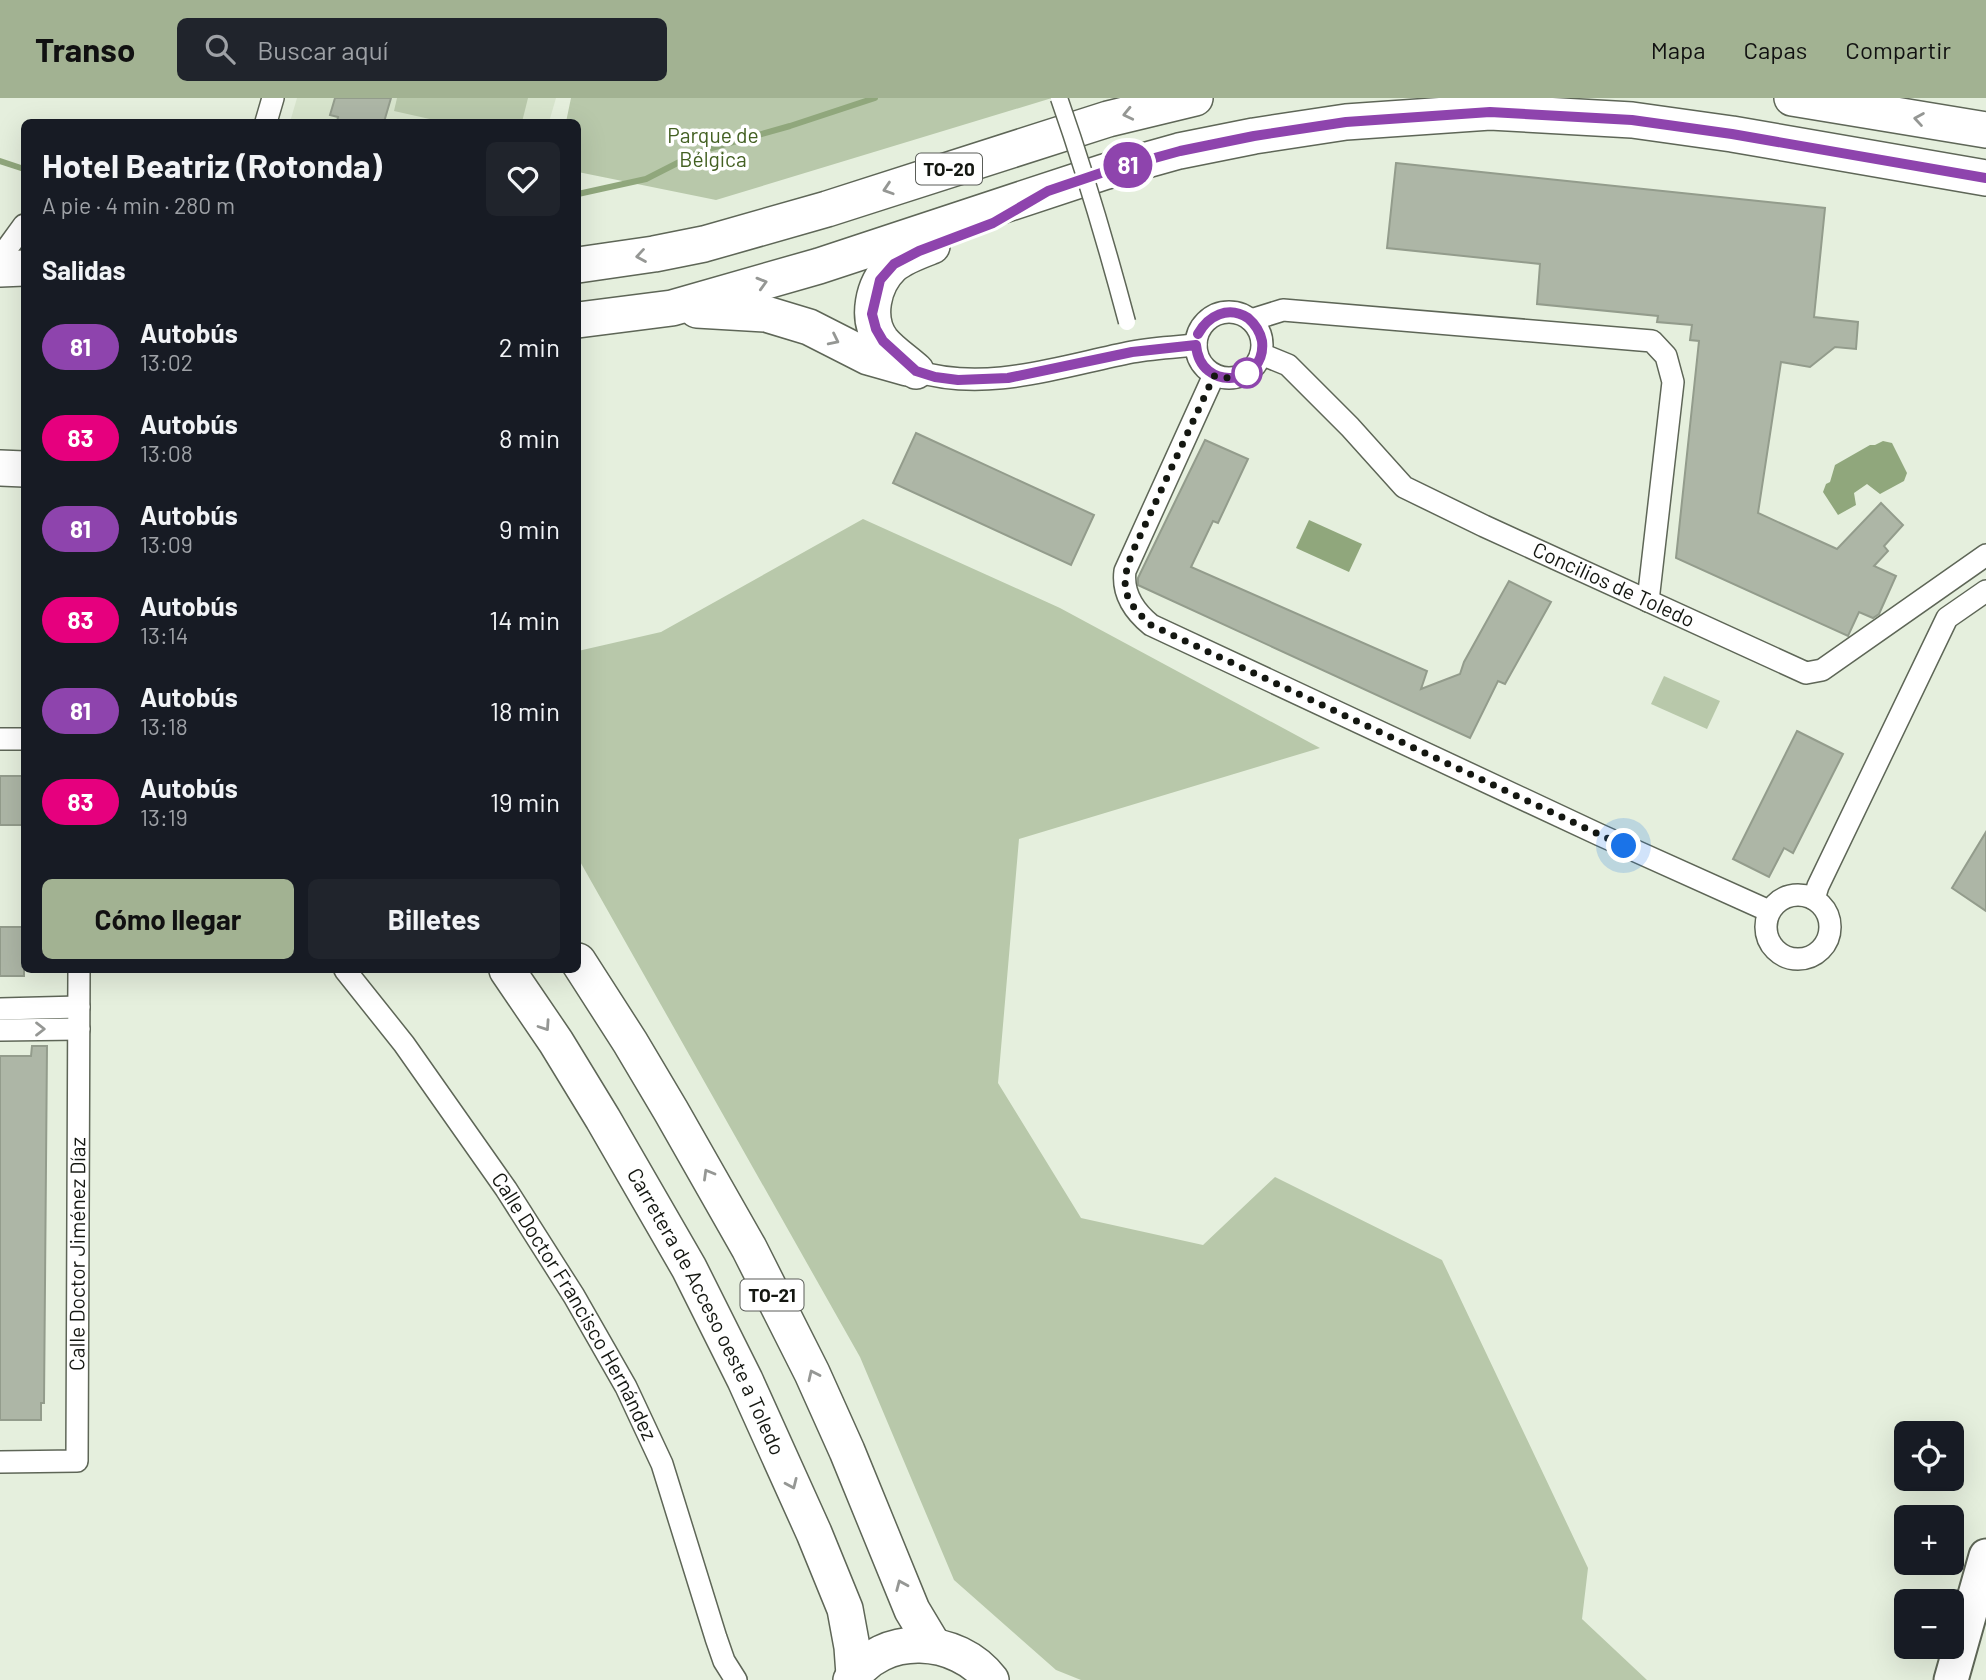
<!DOCTYPE html>
<html lang="es">
<meta charset="utf-8">
<style>
body{margin:0;font-family:Barlow,sans-serif;background:#20242c;color:#f1f3f6;height:100vh;display:flex;flex-direction:column;font-size:26px;white-space:nowrap}
*{box-sizing:border-box;margin:0}
p{font-size:23px;color:#9ea1a6}
.icon{flex:none;width:38px;height:38px;fill:none;stroke:currentColor;stroke-width:2;stroke-linecap:round;stroke-linejoin:round}
.map{position:relative;flex:1;overflow:hidden}
.side{position:absolute;left:21px;top:21px;width:560px;height:854px;display:flex;flex-direction:column;background:#171b24;border-radius:10px;box-shadow:0 7px 28px #0002}
.side>*{flex:none}
.badge{padding:0 14px;border-radius:23px;font-size:24px;line-height:46px}
.tools{position:absolute;left:1894px;top:1323px;display:grid;gap:14px}
.tools a{display:grid;place-items:center;width:70px;height:70px;border-radius:10px;background:#171b24;box-shadow:0 7px 28px #0002;font-size:35px}
.you{position:absolute;width:35px;height:35px;margin:-18px;border:5px solid #fff;border-radius:50%;background:#1a73e8;box-shadow:0 0 0 10px #1a73e833}
.map>.badge{position:absolute;translate:-50% -50%;box-shadow:0 0 0 4px #fff}
h2{padding:0 21px;font-size:26px;line-height:63px}
.round{display:grid;place-items:center;flex:none;width:74px;height:74px;border-radius:10px;background:#20242c}
.head{display:flex;align-items:center;justify-content:space-between;height:119px;padding:0 21px}
h1{font-size:33px;font-weight:700;line-height:52px}
.button{display:flex;gap:14px;margin-top:auto;padding:14px 21px}
.button a{flex:1;height:80px;border-radius:10px;background:#a2b292;color:#111;font-size:28px;font-weight:700;line-height:80px;text-align:center}
.button a+a{background:#20242c;color:#f1f3f6}
ul{padding:0;list-style:none}
li{display:flex;align-items:center;gap:21px;height:91px;padding:0 21px}
li div{flex:1}
li b{display:block;font-size:26px}
li em{font-style:normal}
li .badge{min-width:77px;font-weight:700;text-align:center}
header{display:flex;align-items:center;gap:42px;box-sizing:border-box;height:98px;padding:0 35px;background:#a2b292;color:#111}
header strong{font-size:33px}
nav{display:flex;gap:38px;margin-inline-start:auto;font-size:24px}
.search{width:490px;height:63px;background:#20242c;display:flex;align-items:center;gap:18px;box-sizing:border-box;padding:0 24px;border-radius:10px;color:#9ea1a6;font-size:26px}
.map>svg:first-child{display:block}
.built{fill:#d7e4cc}
.green{fill:#b8c8aa}
.water{fill:#90a77c}
.lines{fill:none;stroke-linecap:round;stroke-linejoin:round}
.stream{stroke:#90a77c;stroke-width:6}
.building{fill:#adb6a6;stroke:#939c8c;stroke-width:2}
.minor-casing{stroke:#5e6657;stroke-width:24}
.primary-casing{stroke:#5e6657;stroke-width:37}
.trunk-casing{stroke:#5e6657;stroke-width:38}
.minor{stroke:#fff;stroke-width:21}
.primary{stroke:#fff;stroke-width:33}
.trunk{stroke:#fff;stroke-width:35}
.pedestrian-bridge-casing{stroke:#5e6657;stroke-width:19;stroke-linecap:butt}
.pedestrian-bridge{stroke:#fff;stroke-width:16}
.oneway{stroke:#959794}
.line-casing{stroke:#fff;stroke-width:16}
.line{stroke:#8e44ad;stroke-width:10}
.walk{stroke:#141711;stroke-width:7;stroke-dasharray:0 12.6}
.stop-dot{fill:#fff;stroke:#8e44ad;stroke-width:3.5}
.labels{text-anchor:middle;stroke-width:7;stroke-linejoin:round;paint-order:stroke}
.shield{fill:#fff;stroke:#5a5d58;stroke-width:2}
.shield-label{font-size:19px;font-weight:bold;fill:#141711}
.park-label{font-size:21px;fill:#436022;stroke:#fff}
.street-label{font-size:21px;fill:#141711;stroke:#fff}
</style>
<header>
<strong>Transo</strong>
<div class="search"><svg class="icon" aria-label="search" viewBox="0 0 24 24"><circle cx="10" cy="10" r="6"/><path d="M15 15l6 6"/></svg>Buscar aquí</div>
<nav><a>Mapa</a><a>Capas</a><a>Compartir</a></nav>
</header>
<div class="map">
<svg width="1986" height="1582" viewBox="0 0 1986 1582">
<rect width="100%" height="100%" fill="#e5efdd"/>
<!-- built -->
<path class="built" d="M297,0H556L549,24H290Z"/>
<!-- green -->
<g class="green">
<path d="M397,0H528L522,24H443L394,13Z"/>
<path d="M571,0H1052L716,102L578,74V24H566Z"/>
<path d="M863,421L1060,510L1320,650L1019,741L998,985L1081,1120L1203,1147L1275,1079L1442,1162L1588,1470L1582,1521L1647,1582H1081L1056,1572L954,1482L860,1259L578,760V553L661,534Z"/>
<path d="M1664,578L1720,603L1707,631L1651,606Z"/>
</g>
<!-- water -->
<g class="water">
<path d="M1883,343L1892,345L1907,375L1904,383L1880,396L1867,386L1854,395L1856,407L1838,417L1823,394L1826,386L1830,384L1835,367L1870,347H1875Z"/>
<path d="M1309,422L1362,446L1349,474L1296,450Z"/>
</g>
<g class="lines">
<!-- stream -->
<g class="stream">
<path d="M0,63L21,70"/>
<path d="M578,96L646,81L701,53L790,28L875,0"/>
</g>
</g>
<!-- building -->
<g class="building">
<path d="M335,0H391L384,24H337L338,19L330,17Z"/>
<path d="M1396,65L1825,110L1814,219L1858,224L1856,251L1835,249L1810,269L1781,264L1758,415L1837,451L1881,405L1903,427L1884,448L1888,453L1874,468L1896,478L1879,516L1873,520L1859,514L1848,538L1676,460L1699,243L1690,242L1692,227L1657,224L1658,218L1537,206L1540,166L1387,150Z"/>
<path d="M916,335L1094,417L1071,467L893,385Z"/>
<path d="M1205,342L1248,361L1218,425L1213,423L1191,469L1427,573L1421,591L1460,576L1464,564L1509,483L1551,504L1505,586L1498,583L1470,640L1138,487V480Z"/>
<path d="M1797,633L1843,656L1793,755L1784,750L1769,779L1733,761Z"/>
<rect x="0" y="678" width="24" height="49"/>
<path d="M1986,734V813L1952,790Z"/>
<rect x="0" y="829" width="24" height="49"/>
<path d="M32,948H47L44,1305H41V1322H0V958H31Z"/>
</g>
<g class="lines">
<!-- minor casing -->
<g class="minor-casing">
<g id="minor">
<path d="M266,24L273,0"/>
<path d="M0,160L24,127"/>
<circle cx="1229" cy="247" r="33"/>
<path d="M1251,222L1283,212L1652,243L1666,258L1673,284L1648,503"/>
<path id="s1" d="M1261,256L1288,267L1350,329L1404,389L1484,428L1806,575L1822,572L1986,457"/>
<path d="M916,273C987,295 1061,268 1132,254C1153,250 1175,249 1196,247"/>
<path d="M1214,277L1125,473C1122,496 1134,513 1151,527L1600,737L1769,813"/>
<path d="M0,641H24"/>
<circle cx="1798" cy="829" r="32"/>
<path d="M1814,801L1818,788L1947,520L1986,493"/>
<path id="s2" d="M345,872L404,946L506,1091L574,1198L626,1289L662,1366L716,1540L724,1563L736,1582"/>
<path d="M0,911L79,909"/>
<path d="M0,932L79,931"/>
<path id="s3" d="M0,1364L77,1363L79,872"/>
</g>
</g>
<!-- primary casing -->
<g class="primary-casing">
<path id="primary" d="M1951,1582L1986,1458"/>
</g>
<!-- trunk casing -->
<g class="trunk-casing">
<g id="trunk">
<path d="M1792,0L1986,32"/>
<path d="M578,167L654,156L704,146L827,111L1108,21L1195,0"/>
<path d="M0,171L24,170"/>
<path d="M697,212L766,216L809,229L868,259L907,270"/>
<path d="M578,222L672,210L819,168L1104,74L1179,53L1254,38L1346,24L1490,14L1632,22L1732,36L1986,80"/>
<path d="M916,273C905,263 891,254 882,243C865,221 873,186 892,168C902,159 919,153 932,148"/>
<path d="M0,370L24,371"/>
<path d="M578,863L630,944L671,1013L749,1150L812,1275L847,1353L912,1512L933,1547"/>
<path id="s4" d="M507,872L556,944L603,1021L689,1170L745,1282L814,1435L845,1511L852,1549L854,1577"/>
<path d="M851,1582C882,1533 958,1538 991,1582"/>
</g>
</g>
<!-- minor -->
<use href="#minor" class="minor"/>
<!-- primary -->
<use href="#primary" class="primary"/>
<!-- trunk -->
<use href="#trunk" class="trunk"/>
<!-- pedestrian-bridge casing -->
<g class="pedestrian-bridge-casing">
<path id="pedestrian-bridge" d="M1059,0C1085,74 1107,149 1127,224"/>
</g>
<!-- pedestrian-bridge -->
<use href="#pedestrian-bridge" class="pedestrian-bridge"/>
</g>
<!-- one-way arrows -->
<defs><path id="oneway-chevron" d="M-2-3.5L2.5 0L-2 3.5" fill="none" stroke-width="1.6" stroke-linecap="round" stroke-linejoin="round" transform="scale(1.75)"/></defs>
<g class="oneway">
<use href="#oneway-chevron" transform="translate(1128 16) rotate(167)"/>
<use href="#oneway-chevron" transform="translate(1919 21) rotate(-171)"/>
<use href="#oneway-chevron" transform="translate(888 91) rotate(162)"/>
<use href="#oneway-chevron" transform="translate(641 158) rotate(171)"/>
<use href="#oneway-chevron" transform="translate(762 185) rotate(-16)"/>
<use href="#oneway-chevron" transform="translate(834 242) rotate(26)"/>
<use href="#oneway-chevron" transform="translate(545 928) rotate(56)"/>
<use href="#oneway-chevron" transform="translate(40 931)"/>
<use href="#oneway-chevron" transform="translate(708 1076) rotate(-120)"/>
<use href="#oneway-chevron" transform="translate(813 1277) rotate(-115)"/>
<use href="#oneway-chevron" transform="translate(792 1386) rotate(66)"/>
<use href="#oneway-chevron" transform="translate(901 1487) rotate(-113)"/>
</g>
<g class="lines">
<!-- line casing -->
<g class="line-casing">
<path id="line" d="M1198,236C1208,218 1228,207 1248,220C1255,226 1260,233 1262,243C1267,288 1200,295 1196,247L1132,254L1008,280L958,282L935,279L916,273L883,243L876,231L872,216L880,182L894,166L919,153L993,125L1048,93L1104,74L1180,53L1254,38L1346,24L1490,14L1632,22L1732,36L1986,80"/>
</g>
<!-- line -->
<use href="#line" class="line"/>
<!-- walk -->
<path class="walk" d="M1247,275L1249,274C1236,280 1228,281 1214,278L1133,453C1119,488 1123,502 1151,527L1624,748"/>
</g>
<!-- markers -->
<circle class="stop-dot" cx="1247" cy="275" r="14"/>
<g class="labels">
<!-- shield labels -->
<g class="shield">
<rect x="916" y="55.5" width="66" height="31" rx="5"/>
<rect x="740.5" y="1181.5" width="63" height="31" rx="5"/>
</g>
<g class="shield-label">
<text x="949" y="78">TO-20</text>
<text x="772" y="1204">TO-21</text>
</g>
<!-- park labels -->
<g class="park-label">
<text x="713" y="45">Parque de<tspan x="713" dy="24">Bélgica</tspan></text>
</g>
<!-- street labels -->
<g class="street-label">
<text dy="7" stroke="none"><textPath href="#s1" startOffset="429">Concilios de Toledo</textPath></text>
<text dy="7" stroke="none"><textPath href="#s3" startOffset="284">Calle Doctor Jiménez Díaz</textPath></text>
<text dy="7" stroke="none"><textPath href="#s2" startOffset="408">Calle Doctor Francisco Hernández</textPath></text>
<text dy="7" stroke="none"><textPath href="#s4" startOffset="396">Carretera de Acceso oeste a Toledo</textPath></text>
</g>
</g>
</svg>
<div class="tools">
<a><svg class="icon" aria-label="locate" viewBox="0 0 24 24"><circle cx="12" cy="12" r="6"/><path d="M12 2v4M12 18v4M2 12h4M18 12h4"/></svg></a>
<a>+</a>
<a>−</a>
</div>
<div class="you" style="left:1624px;top:748px"></div>
<b class="badge" style="left:1128px;top:67px;background:#8e44ad;color:#fff">81</b>
<section class="side">
<div class="head"><div><h1>Hotel Beatriz (Rotonda)</h1><p>A pie · 4 min · 280 m</p></div><a class="round"><svg class="icon" aria-label="heart" viewBox="0 0 24 24"><path d="M12 20l-8-8c-3-5 5-10 8-4 3-6 11-1 8 4z"/></svg></a></div>
<h2>Salidas</h2>
<ul>
<li><span class="badge" style="background:#8e44ad;color:#fff">81</span><div><b>Autobús</b><p>13:02</p></div><em>2 min</em></li>
<li><span class="badge" style="background:#e6007e;color:#fff">83</span><div><b>Autobús</b><p>13:08</p></div><em>8 min</em></li>
<li><span class="badge" style="background:#8e44ad;color:#fff">81</span><div><b>Autobús</b><p>13:09</p></div><em>9 min</em></li>
<li><span class="badge" style="background:#e6007e;color:#fff">83</span><div><b>Autobús</b><p>13:14</p></div><em>14 min</em></li>
<li><span class="badge" style="background:#8e44ad;color:#fff">81</span><div><b>Autobús</b><p>13:18</p></div><em>18 min</em></li>
<li><span class="badge" style="background:#e6007e;color:#fff">83</span><div><b>Autobús</b><p>13:19</p></div><em>19 min</em></li>
</ul>
<div class="button"><a>Cómo llegar</a><a>Billetes</a></div>
</section>
</div>
